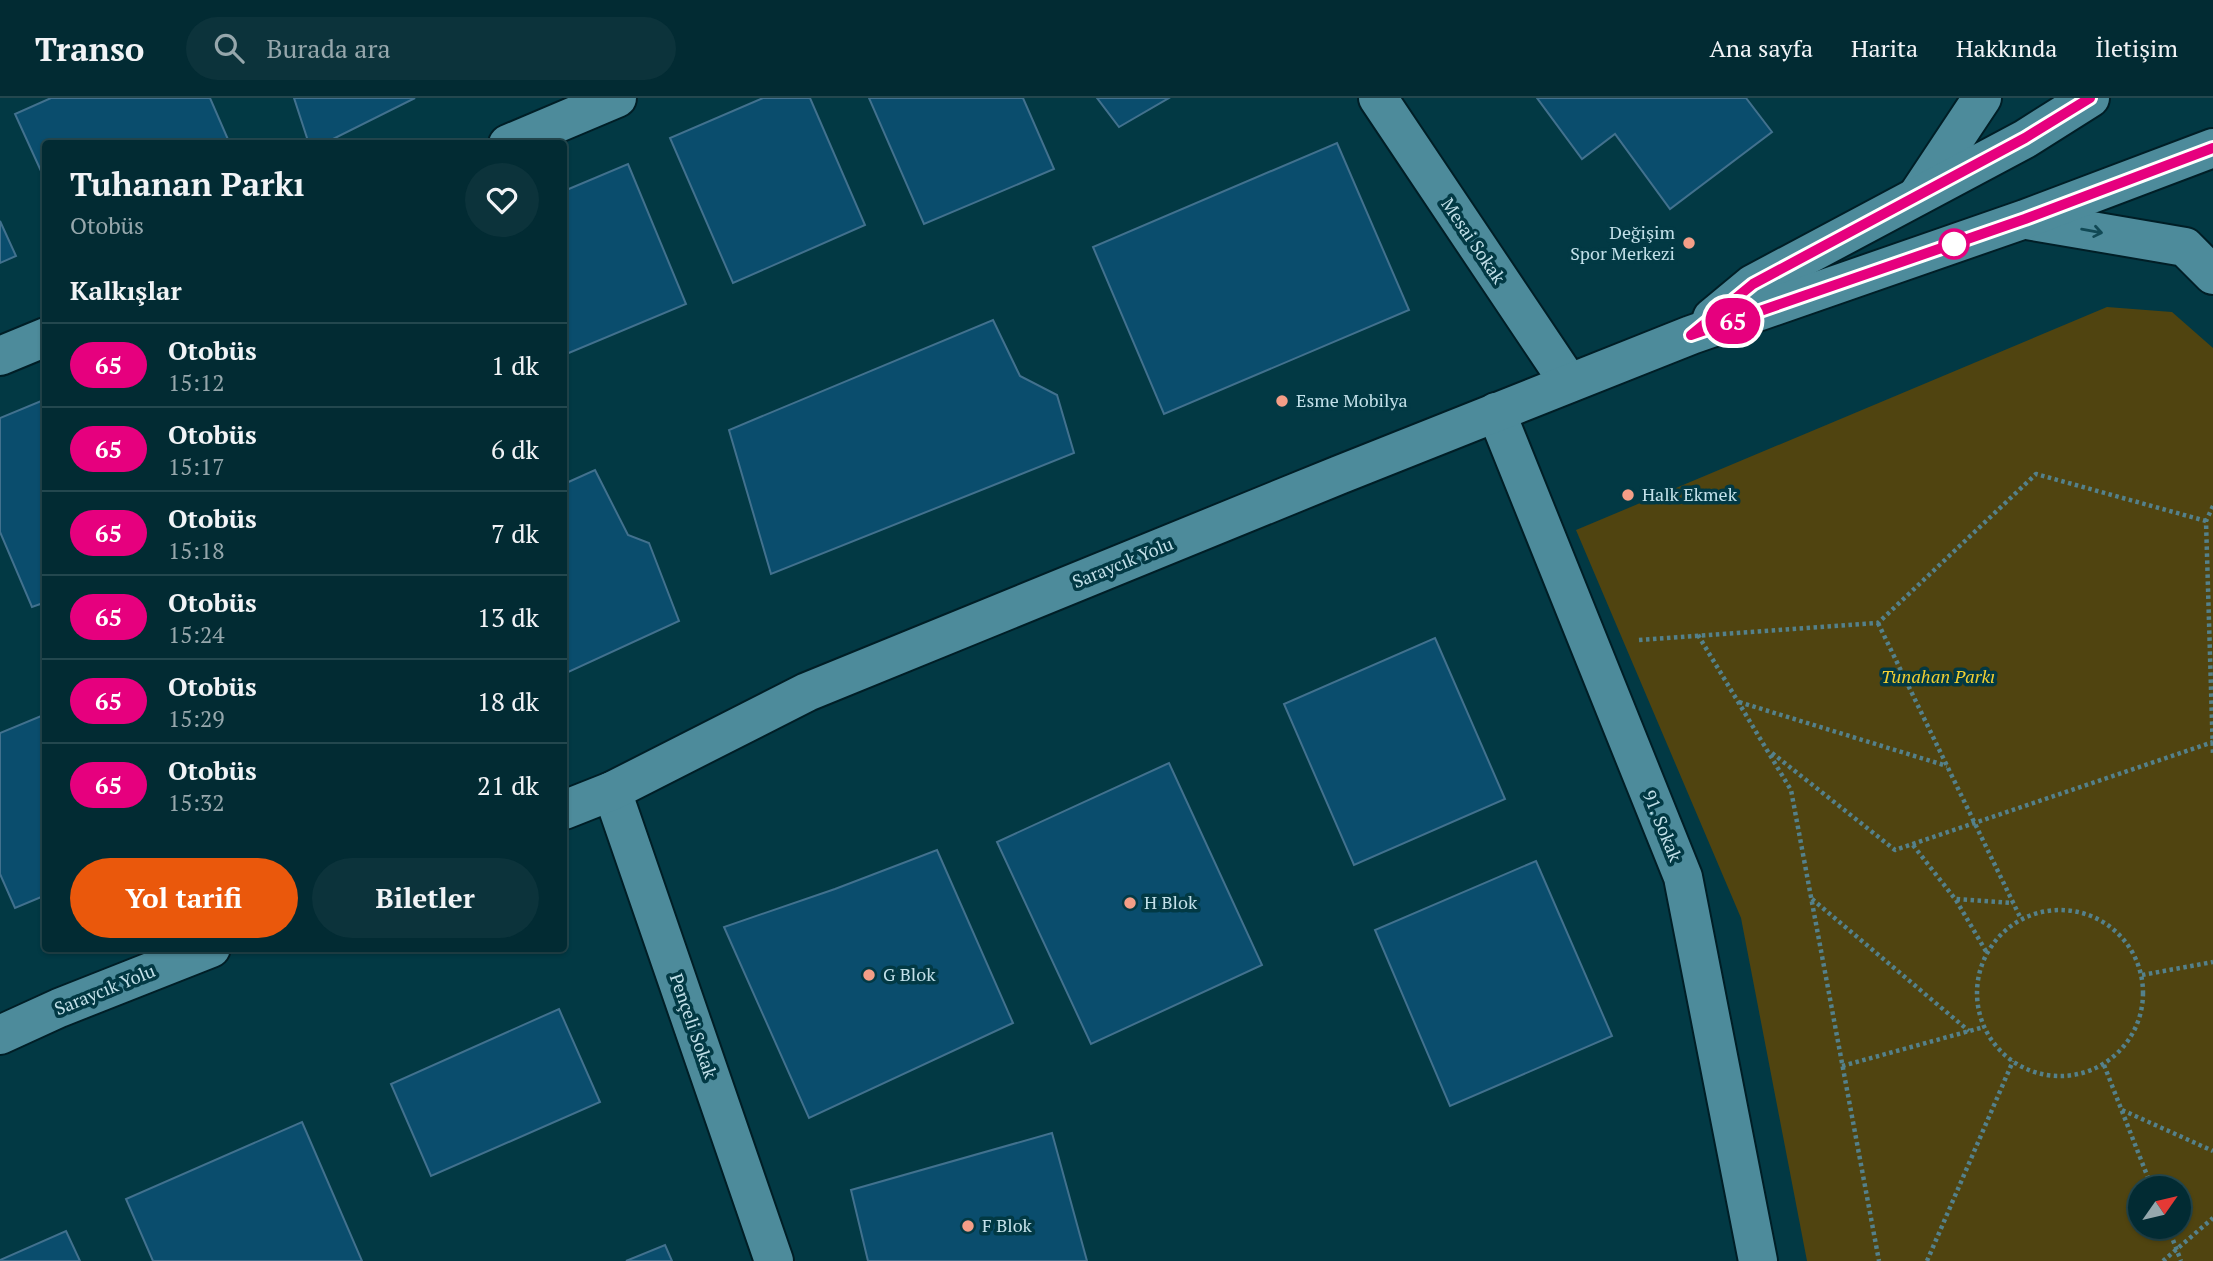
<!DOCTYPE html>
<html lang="tr">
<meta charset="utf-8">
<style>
body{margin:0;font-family:"PT Serif",serif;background:#0c333b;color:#f1f3f6;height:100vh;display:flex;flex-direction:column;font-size:26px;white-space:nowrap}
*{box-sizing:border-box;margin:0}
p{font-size:23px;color:#96a7ac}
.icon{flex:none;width:38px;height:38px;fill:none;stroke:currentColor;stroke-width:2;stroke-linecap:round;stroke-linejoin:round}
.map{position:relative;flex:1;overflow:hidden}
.drawer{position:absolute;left:42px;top:42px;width:525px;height:812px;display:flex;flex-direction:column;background:#022b33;border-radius:7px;box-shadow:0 2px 5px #0004,0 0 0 2px #23474e}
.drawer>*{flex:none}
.badge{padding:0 14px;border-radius:23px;font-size:24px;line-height:46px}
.needle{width:46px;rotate:56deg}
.tools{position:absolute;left:2128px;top:1078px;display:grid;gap:14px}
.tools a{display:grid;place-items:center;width:63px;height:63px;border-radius:50%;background:#022b33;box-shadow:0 2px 5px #0004,0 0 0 2px #23474e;font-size:35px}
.map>.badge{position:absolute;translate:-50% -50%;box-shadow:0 0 0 4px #fff}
h2{padding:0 28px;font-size:26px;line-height:63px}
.round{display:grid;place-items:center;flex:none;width:74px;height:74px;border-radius:37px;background:#0c333b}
.summary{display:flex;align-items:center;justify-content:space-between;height:119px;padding:0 28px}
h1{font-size:33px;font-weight:700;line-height:52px}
.cta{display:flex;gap:14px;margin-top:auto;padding:14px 28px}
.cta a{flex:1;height:80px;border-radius:42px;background:#ea580c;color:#fff;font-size:28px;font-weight:700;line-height:80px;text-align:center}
.cta a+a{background:#0c333b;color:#f1f3f6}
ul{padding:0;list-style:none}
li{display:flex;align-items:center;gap:21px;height:84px;padding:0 28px;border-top:2px solid #23474e}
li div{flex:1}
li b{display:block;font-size:26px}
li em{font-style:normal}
li .badge{min-width:77px;font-weight:700;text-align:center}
header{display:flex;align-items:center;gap:42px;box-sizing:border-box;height:98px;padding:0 35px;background:#022b33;border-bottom:2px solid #23474e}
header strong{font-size:33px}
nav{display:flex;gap:38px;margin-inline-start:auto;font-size:24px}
.search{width:490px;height:63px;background:#0c333b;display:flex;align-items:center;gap:18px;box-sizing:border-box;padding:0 24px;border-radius:38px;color:#96a7ac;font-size:26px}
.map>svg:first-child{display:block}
.green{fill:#504410;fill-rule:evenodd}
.building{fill:#0a4d6d;stroke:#42718e;stroke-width:2}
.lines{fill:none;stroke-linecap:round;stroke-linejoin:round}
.minor-casing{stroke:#001e26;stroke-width:42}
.secondary-casing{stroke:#001e26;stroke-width:42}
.path{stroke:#54818b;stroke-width:4.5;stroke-dasharray:3.5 3.5;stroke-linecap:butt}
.minor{stroke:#4d8b9b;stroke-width:38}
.secondary{stroke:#4d8b9b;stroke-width:38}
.oneway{stroke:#114955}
.line-casing{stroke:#fff;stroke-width:16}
.line{stroke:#e6007e;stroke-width:10}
.poi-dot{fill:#f49e87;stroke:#023944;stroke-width:2.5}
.stop-dot{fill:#fff;stroke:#e6007e;stroke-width:3.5}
.labels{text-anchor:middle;stroke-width:7;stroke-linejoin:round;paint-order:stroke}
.poi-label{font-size:18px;fill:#c2e0e9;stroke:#023944;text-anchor:start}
.street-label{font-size:18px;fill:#c2e0e9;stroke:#023944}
.park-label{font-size:18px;font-style:italic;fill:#f2d032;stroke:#023944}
</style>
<header>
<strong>Transo</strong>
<div class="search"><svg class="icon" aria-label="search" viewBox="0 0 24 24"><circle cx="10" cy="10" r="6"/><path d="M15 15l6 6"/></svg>Burada ara</div>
<nav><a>Ana sayfa</a><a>Harita</a><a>Hakkında</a><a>İletişim</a></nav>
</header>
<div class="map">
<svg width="2213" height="1163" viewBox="0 0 2213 1163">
<rect width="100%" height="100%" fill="#023944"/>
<!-- green -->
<path class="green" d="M2107,209L2172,214L2213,250V1163H1807L1741,820L1576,432ZM2140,1090H2179V1129H2140Z"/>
<!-- building -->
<g class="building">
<path d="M51,0H210L230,46H46V84L15,16Z"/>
<path d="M294,0H415L323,46H309Z"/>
<path d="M763,0H810L865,127L733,185L670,40Z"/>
<path d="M869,0H1023L1054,71L924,126Z"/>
<path d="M1097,0H1169L1119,29Z"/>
<path d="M1537,0H1746L1772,34L1670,111L1615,36L1582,61Z"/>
<path d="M1337,45L1409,212L1164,316L1093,149Z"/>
<path d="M628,66L686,206L564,257V93Z"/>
<path d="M0,123L16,158L0,165Z"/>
<path d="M993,222L1020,278L1057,297L1074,355L771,476L729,332Z"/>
<path d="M46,301V504L32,509L0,434V320Z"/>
<path d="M595,372L628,437L649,445L679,523L564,576V386Z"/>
<path d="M1435,540L1505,701L1354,767L1284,606Z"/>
<path d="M46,616V797L15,810L0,776V635Z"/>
<path d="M1169,665L1262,867L1091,946L997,744Z"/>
<path d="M937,752L1013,925L809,1020L724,829L835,791Z"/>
<path d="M1536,763L1612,938L1450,1008L1375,832Z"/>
<path d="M559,911L600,1004L431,1078L391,986Z"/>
<path d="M302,1024L362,1163H153L126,1101Z"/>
<path d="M1052,1035L1087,1163H868L851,1092Z"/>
<path d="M66,1133L80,1163H0V1162Z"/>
<path d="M665,1147L672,1163H626Z"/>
</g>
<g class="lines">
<!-- minor casing -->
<g class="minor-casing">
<g id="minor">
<path d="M1378,0L1569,285"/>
<path d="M508,46L617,0"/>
<path d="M1917,98L1982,0"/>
<path d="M0,258L46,239"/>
<path d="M1496,314L1683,779L1758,1163"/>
<path d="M612,693L774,1163"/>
</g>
</g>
<!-- secondary casing -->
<g class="secondary-casing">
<g id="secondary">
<path d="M2027,122L2185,149L2213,177"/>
<path d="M1712,220L1753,186L2025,41L2090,0"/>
<path d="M564,712L612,693L807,594L1339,377L1691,237L2025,121L2213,50"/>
<path d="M0,937L59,910L211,850"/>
</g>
</g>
<!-- path -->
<g class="path">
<path d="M2213,408L2206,423L2213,657"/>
<path d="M1878,525L2021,821"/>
<path d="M1698,537L1791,692L1879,1163"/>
<path d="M1639,542L1878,525L2036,376L2206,423"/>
<path d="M1739,604L1947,668"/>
<path d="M1772,655L1895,752L2213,644"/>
<path d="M1913,747L1955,801L2013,805"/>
<path d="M1812,801L1969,933"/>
<path d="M1956,802L1987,855"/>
<circle cx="2060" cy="895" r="83"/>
<path d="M2142,877L2213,864"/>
<path d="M2104,967L2152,1090"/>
<path d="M1842,968L1984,929"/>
<path d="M2122,1012L2213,1053"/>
<path d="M2168,1129L2181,1163"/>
<path d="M1927,1163L2013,963"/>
<path d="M2163,1163L2213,1120"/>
</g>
<!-- minor -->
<use href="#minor" class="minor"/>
<!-- secondary -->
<use href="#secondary" class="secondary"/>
</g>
<!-- one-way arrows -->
<defs><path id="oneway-shaft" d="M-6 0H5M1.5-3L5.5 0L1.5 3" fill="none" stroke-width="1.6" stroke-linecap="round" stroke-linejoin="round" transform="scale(1.75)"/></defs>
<use class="oneway" href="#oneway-shaft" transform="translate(2092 133) rotate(10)"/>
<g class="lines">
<!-- line casing -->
<g class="line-casing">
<path id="line" d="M2090,0L2025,40L1753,186L1691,237L2025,121L2213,50"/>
</g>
<!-- line -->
<use href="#line" class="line"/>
</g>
<!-- markers -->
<g class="poi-dot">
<circle cx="1689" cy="145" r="7"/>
<circle cx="1282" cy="303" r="7"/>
<circle cx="1628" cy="397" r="7"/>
<circle cx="1130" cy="805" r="7"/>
<circle cx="869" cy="877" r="7"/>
<circle cx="968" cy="1128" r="7"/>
</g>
<circle class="stop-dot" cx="1954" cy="146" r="14"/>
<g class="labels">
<!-- poi labels -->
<g class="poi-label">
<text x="1675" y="141" text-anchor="end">Değişim<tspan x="1675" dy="21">Spor Merkezi</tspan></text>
<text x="1296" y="309">Esme Mobilya</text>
<text x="1642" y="403">Halk Ekmek</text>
<text x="1144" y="811">H Blok</text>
<text x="883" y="883">G Blok</text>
<text x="982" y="1134">F Blok</text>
</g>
<!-- street labels -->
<g class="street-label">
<text transform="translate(1473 143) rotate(56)" y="6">Mesai Sokak</text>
<text transform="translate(1123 465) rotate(-22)" y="6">Saraycık Yolu</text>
<text transform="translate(1662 728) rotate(68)" y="6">91. Sokak</text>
<text transform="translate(105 892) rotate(-22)" y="6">Saraycık Yolu</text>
<text transform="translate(693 928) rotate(71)" y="6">Pençeli Sokak</text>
</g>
<!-- park labels -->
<g class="park-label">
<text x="1938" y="585">Tunahan Parkı</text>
</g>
</g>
</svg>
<div class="tools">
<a><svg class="needle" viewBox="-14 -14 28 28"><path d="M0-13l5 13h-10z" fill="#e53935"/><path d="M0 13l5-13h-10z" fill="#96a7ac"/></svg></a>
</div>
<b class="badge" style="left:1733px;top:223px;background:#e6007e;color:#fff">65</b>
<section class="drawer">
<div class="summary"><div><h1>Tuhanan Parkı</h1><p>Otobüs</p></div><a class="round"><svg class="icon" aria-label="heart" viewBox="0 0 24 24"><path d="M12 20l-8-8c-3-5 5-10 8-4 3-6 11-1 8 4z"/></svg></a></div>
<h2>Kalkışlar</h2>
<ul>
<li><span class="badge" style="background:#e6007e;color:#fff">65</span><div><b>Otobüs</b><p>15:12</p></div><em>1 dk</em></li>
<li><span class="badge" style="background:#e6007e;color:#fff">65</span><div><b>Otobüs</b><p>15:17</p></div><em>6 dk</em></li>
<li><span class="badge" style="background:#e6007e;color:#fff">65</span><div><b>Otobüs</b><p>15:18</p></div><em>7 dk</em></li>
<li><span class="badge" style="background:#e6007e;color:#fff">65</span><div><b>Otobüs</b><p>15:24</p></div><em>13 dk</em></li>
<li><span class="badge" style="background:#e6007e;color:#fff">65</span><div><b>Otobüs</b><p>15:29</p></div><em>18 dk</em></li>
<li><span class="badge" style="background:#e6007e;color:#fff">65</span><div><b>Otobüs</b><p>15:32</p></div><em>21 dk</em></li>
</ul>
<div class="cta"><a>Yol tarifi</a><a>Biletler</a></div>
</section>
</div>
